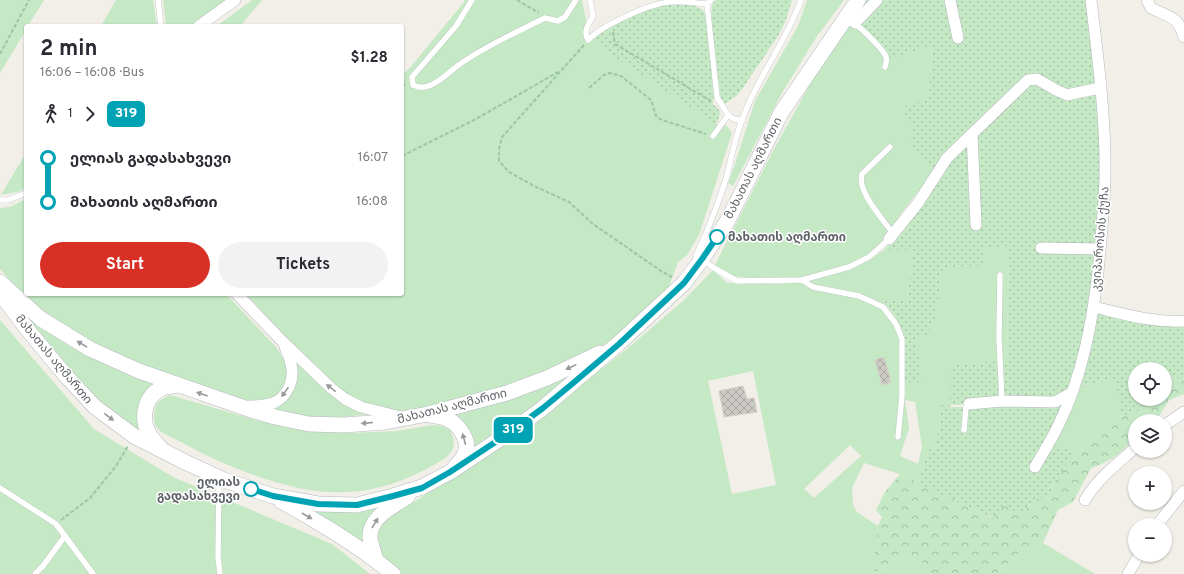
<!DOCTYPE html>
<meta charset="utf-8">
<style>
body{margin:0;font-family:Overpass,"Noto Sans Georgian",sans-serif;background:#f2f2f3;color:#2b2b33;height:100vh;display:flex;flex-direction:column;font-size:15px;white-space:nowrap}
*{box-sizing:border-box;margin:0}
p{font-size:13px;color:#7c7c81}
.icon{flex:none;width:22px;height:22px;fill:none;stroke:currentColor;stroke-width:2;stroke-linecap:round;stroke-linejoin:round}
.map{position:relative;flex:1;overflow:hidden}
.side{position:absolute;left:24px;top:24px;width:380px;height:272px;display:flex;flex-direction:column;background:#fff;border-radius:4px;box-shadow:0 1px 3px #0004}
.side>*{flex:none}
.badge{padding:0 8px;border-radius:6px;font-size:14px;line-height:26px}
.tools{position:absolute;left:1128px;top:362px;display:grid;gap:8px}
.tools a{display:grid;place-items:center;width:44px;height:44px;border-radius:50%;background:#fff;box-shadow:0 1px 3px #0004;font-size:20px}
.map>.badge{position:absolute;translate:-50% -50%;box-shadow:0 0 0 2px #fff}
.legs{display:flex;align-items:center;gap:6px;height:44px;padding:0 16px;font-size:13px}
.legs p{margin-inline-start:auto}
.summary{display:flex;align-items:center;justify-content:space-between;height:68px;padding:0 16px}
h1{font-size:22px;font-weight:700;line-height:30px}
.button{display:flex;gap:8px;margin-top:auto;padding:8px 16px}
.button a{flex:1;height:46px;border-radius:24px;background:#d93025;color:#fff;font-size:16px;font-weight:700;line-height:46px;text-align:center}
.button a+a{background:#f2f2f3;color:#2b2b33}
ul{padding:0 16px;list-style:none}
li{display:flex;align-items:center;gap:14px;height:44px;font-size:15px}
li i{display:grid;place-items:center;width:6px;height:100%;margin:0 5px;background:currentColor}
li i::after{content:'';width:10px;height:10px;margin:-5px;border:3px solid;border-radius:50%;background:#fff}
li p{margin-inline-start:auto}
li:first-child i{background:linear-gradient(#0000 50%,currentColor 0)}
li:last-child i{background:linear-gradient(currentColor 50%,#0000 0)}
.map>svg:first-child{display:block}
.grass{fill:#c5e8c5;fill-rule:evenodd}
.forest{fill:url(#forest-crowns)}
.park{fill:url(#park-dots)}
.building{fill:url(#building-cross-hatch);stroke:#d6d1c6}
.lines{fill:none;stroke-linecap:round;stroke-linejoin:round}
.lane-casing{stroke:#b5b8bc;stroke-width:6}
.street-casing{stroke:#b5b8bc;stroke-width:12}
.secondary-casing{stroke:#b6babf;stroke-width:16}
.path{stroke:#9cc7a9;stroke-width:2;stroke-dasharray:4 2;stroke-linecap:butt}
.lane{stroke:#fff;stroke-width:5.5}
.street{stroke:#fff;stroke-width:11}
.secondary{stroke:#fff;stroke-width:15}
.oneway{fill:#979a9d}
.line-1-casing{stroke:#fff;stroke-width:9}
.line-1{stroke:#00a3b4;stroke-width:6}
.stop-1-dot{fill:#fff;stroke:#00a3b4;stroke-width:2}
.labels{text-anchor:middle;stroke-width:3;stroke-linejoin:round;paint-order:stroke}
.street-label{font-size:12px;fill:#5f6368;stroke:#fff}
.stop-label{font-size:12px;font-weight:bold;fill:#5f6368;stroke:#fff;text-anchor:start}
</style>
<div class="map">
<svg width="1184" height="574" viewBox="0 0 1184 574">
<defs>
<pattern id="forest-crowns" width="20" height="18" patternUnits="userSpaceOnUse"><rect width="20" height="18" fill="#c5e8c5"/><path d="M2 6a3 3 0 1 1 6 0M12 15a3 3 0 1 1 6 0" fill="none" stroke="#a3c0a4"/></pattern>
<pattern id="park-dots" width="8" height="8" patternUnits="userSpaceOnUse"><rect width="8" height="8" fill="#c5e8c5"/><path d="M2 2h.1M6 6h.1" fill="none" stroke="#a3c0a4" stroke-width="1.8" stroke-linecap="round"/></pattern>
<pattern id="building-cross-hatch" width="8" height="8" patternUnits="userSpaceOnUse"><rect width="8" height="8" fill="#cccac5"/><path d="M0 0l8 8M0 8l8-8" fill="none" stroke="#a9a8a4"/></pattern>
</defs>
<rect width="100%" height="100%" fill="#f1efe8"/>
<!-- grass -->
<g class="grass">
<path d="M0,0H44L28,26H26V30L0,73Z"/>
<path d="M116,0H153L157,26H101Z"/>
<path d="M163,0H225L192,26H166Z"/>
<path d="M252,0H262L240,26H217Z"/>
<path d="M464,0H582L588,30L601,48L721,127L724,125L727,126L732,133L699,235L687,255L678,262L668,289L632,327L589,354L547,377L451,404L399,411H381L344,396L302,355L246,294H402V75L410,68L464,2Z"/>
<path d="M807,0H844L817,36L782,93L733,186L728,183L734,167L755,101L798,26Z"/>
<path d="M865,0H876L932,43L929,98L902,107L916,136L935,170L899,216L888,238L869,255L848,266L801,278L759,279L730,276L715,265L772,153L815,75Z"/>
<path d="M26,153V186L21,191L1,195Z"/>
<path d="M26,199V294H226L277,348L286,364L288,378L281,392L271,401L258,403L229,397L174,380L119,355L75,333L31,302L0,269V208L10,207Z"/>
<path d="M1009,246L1007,360L950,405H942L936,450L930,448L917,483L900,474L864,463L852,488L853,505L857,512L878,526L876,547L869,567L876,572L903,555L923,563L927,574H400L383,560L376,535L378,526L397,512L476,464L555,405L627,349L684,300L713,270L727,283L779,284L806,281L869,260L884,250H914L907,300L884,301L904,332L905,382H921L916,336L935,320L943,267L983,266V248ZM753,371L776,485L732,494L708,381ZM905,400L915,402L922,447L918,464L900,456L909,428ZM850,445L861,456L814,498L804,489Z"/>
<path d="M26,317L54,336L96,358L157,385C142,402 135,406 139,430L118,418L46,361Z"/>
<path d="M0,320L94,429L173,477L332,544L370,574H0Z"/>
<path d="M292,353L370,414L325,419L272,411C299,391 301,385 292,353Z"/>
<path d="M582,369L544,400L471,452C470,435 470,421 452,413Z"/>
<path d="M1117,379L1121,417L1075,455L1050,439L1073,387Z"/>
<path d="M170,395L259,421L304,429L349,433L397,431L433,425L442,426L450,430C460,450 449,457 432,466C407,480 374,492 345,492C324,493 303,490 283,484C245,474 214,460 179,441C173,438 163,434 158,429C152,422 153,408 159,401C162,399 167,397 170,395Z"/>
<path d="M288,502H391L368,551Z"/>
<path d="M1043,543L1095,574H997L1018,554Z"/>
</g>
<!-- forest -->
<path class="forest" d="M1184,374V394L1169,400L1156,421H1135V438C1120,453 1112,461 1091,468L1073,502L1058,510L1043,543L1018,554L997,574H927L923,563L903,555L876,572L869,567L876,547L878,526L882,517L876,510L885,492L900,474L992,518L1004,504L1029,506L1034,500L1049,496L1055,480L1075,455L1121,417L1140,408L1149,399H1165V386Z"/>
<!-- park -->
<g class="park">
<path d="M716,0H792L786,20L778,36L740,92L735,97L724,104L720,96L711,20L712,4Z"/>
<path d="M876,0H1091L1102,117L1094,307L1184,321V374L1165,386V369H1135V399H1149L1140,408L1121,417L1116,379L1073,387L1055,402L950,405V407H1053L1066,398L1050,439L1075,455L1055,480L1049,496L1034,500L1020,514L1004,504L993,518L917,483L930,448L936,450L942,404L950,405L951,366L1007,360L1009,246L984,248V266L943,267L935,320L926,337H916L922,382H905L904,332L884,301L907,300L914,250H884L913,214L937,173L909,144L915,136L902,107L929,98L932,44L892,60L853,16Z"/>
<path d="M668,4C681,5 700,2 706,15L715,98L713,99V105C723,109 720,117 716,124L601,48L594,38C614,22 638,14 662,5Z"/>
</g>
<!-- building -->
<g class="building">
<path d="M884,357L891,382L882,385L875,360Z"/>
<path d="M743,386L747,399L754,398L757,412L724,417L719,391Z"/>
</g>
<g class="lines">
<!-- lane casing -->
<g class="lane-casing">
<g id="lane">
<path d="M158,0L161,26"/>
<path d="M472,0L456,26L412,77L413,85C419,88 425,88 431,85C443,80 452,69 463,62C489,44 517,32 545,18L558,21L565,17L576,0"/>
<path d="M590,0L593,16C588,25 583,31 588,40C603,25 650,3 671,2C683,1 695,3 707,4L711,0"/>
<path d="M707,4L717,97L728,115L734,119L742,121"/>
<path d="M855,23C863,31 882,47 886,57C887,60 886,63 885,67"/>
<path d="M713,136L728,115"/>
<path d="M890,147L862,174C856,191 884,220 893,234"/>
<path d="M0,200H8L26,193"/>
<path d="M696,256C707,232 717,207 725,182C731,162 734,140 742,120C757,78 786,42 801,0"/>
<path d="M702,259L714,268L737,281L802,280L849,267L869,257L889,239"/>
<path d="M1000,275L999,338L1002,401"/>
<path d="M802,280L813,287L859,296L883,307L896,324L902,339V396L898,437"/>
<path d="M964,430L966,407L967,404H969"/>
<path d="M219,478L218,557L220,574"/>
<path d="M0,488L56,524L93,574"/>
<path d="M35,574L43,566L65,536"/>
</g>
</g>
<!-- street casing -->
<g class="street-casing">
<g id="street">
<path d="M950,0L958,38"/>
<path d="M1147,0L1151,8C1168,17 1178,15 1184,37"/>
<path d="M846,16L855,23L877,0"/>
<path d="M199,26L235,0"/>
<path d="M972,134L976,225"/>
<path d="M889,239L918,203L947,158L1028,80L1037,79L1056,90L1067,95L1100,88"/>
<path d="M1041,248L1100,249"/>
<path d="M237,294L283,342L331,388L345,399L361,407L401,417"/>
<path d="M1094,307C1124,314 1153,323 1184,321"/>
<path d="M969,404L1002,401L1055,402L1071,393"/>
<path d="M248,406C256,406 265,406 273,403C288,397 295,379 291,364C290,358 287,352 285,347"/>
<path d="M1165,425L1184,412"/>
<path d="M1035,467C1043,453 1052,439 1059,424C1082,377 1092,324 1098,272C1101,241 1104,210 1105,178C1106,119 1098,59 1091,0"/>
<path d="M1085,500C1097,479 1117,464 1135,448"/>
<path d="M1157,525L1184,491"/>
<path d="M1128,574L1139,555"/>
</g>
</g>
<!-- secondary casing -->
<g class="secondary-casing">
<g id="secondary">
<path d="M0,282L41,319L90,349L139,371L248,409L275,417L309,424L344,425L385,422L428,414L507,393L547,378L600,353"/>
<path d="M0,293L27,329L66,376L95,407L134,436L185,462L224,480L273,496L318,504L357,505L393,496L422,487L450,472L509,433L543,408L619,343L684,283L702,259L728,220L781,113L858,0"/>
<path d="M429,415C434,416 440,416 445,418C459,423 473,443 463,457C461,461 457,464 455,467"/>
<path d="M160,447C156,443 151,438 148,432C140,415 146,393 165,387C169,386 174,386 178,385"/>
<path d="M281,501C320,523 358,545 393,574"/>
<path d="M376,560C374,553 371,545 370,538C369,517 392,507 407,497"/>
</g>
</g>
<!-- path -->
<g class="path">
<path d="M517,0L539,13"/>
<path d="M613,32L615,44L711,101"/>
<path d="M584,45L502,137L499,149V161L509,172L536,187L569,202L593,224L661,271L672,277"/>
<path d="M0,54L29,0"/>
<path d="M402,87L405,84"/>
<path d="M589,88L604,75L610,73L621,76L651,100L656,116L662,120L706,134"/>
<path d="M402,156L476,119L560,71"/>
<path d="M61,520L90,498L116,466L128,446"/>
</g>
<!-- lane -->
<use href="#lane" class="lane"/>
<!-- street -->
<use href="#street" class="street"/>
<!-- secondary -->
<use href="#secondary" class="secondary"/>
</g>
<!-- one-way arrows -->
<defs><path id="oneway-solid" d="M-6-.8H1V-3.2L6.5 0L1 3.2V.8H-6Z"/></defs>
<g class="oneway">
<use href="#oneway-solid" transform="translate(82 344) rotate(-149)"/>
<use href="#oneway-solid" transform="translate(571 367) rotate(154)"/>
<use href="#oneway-solid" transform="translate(331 388) rotate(-142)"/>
<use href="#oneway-solid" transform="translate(285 392) rotate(126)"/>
<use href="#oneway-solid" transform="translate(202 394) rotate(-161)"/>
<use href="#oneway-solid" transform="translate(109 417) rotate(37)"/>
<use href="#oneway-solid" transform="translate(367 423) rotate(175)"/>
<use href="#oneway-solid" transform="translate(464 439) rotate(-105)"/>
<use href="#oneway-solid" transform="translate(307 516) rotate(30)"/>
<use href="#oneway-solid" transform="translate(375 523) rotate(-59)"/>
</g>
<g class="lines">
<!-- line-1 casing -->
<g class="line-1-casing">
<path id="line-1" d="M251,489L273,496L318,504L357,505L393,496L422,488L450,472L509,433L543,408L572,384L619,344L684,283L702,259L717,237"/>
</g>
<!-- line-1 -->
<use href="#line-1" class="line-1"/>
</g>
<!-- markers -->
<g class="stop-1-dot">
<circle cx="717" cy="237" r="7"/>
<circle cx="251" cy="489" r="7"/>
</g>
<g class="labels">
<!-- street labels -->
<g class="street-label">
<text transform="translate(753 168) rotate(-63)" y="4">მახათას აღმართი</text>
<text transform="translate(1100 239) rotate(-85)" y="4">კვიპაროსის ქუჩა</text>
<text transform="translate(54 359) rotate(50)" y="4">მახათას აღმართი</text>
<text transform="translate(452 406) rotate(-14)" y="4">მახათას აღმართი</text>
</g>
<!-- stop labels -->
<g class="stop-label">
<text x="728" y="241">მახათის აღმართი</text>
<text x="240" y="486" text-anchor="end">ელიას<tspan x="240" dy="14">გადასახვევი</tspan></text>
</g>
</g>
</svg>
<div class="tools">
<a><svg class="icon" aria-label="locate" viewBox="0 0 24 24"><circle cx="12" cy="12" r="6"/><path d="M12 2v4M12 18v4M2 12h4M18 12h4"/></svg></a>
<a><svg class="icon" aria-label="layers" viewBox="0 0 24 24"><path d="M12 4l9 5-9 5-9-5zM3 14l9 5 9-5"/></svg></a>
<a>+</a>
<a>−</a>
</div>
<b class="badge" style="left:513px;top:430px;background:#00a3b4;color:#fff">319</b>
<section class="side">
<div class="summary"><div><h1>2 min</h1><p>16:06 – 16:08 · Bus</p></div><b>$1.28</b></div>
<div class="legs"><svg class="icon" aria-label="walk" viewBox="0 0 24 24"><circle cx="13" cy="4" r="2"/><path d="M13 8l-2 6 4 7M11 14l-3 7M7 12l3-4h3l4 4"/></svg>1<svg class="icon" aria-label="forward" viewBox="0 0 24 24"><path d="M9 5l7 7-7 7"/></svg><b class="badge" style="background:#00a3b4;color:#fff">319</b></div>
<ul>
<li><i style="color:#00a3b4"></i><b>ელიას გადასახვევი</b><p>16:07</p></li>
<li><i style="color:#00a3b4"></i><b>მახათის აღმართი</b><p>16:08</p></li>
</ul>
<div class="button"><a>Start</a><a>Tickets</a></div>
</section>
</div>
